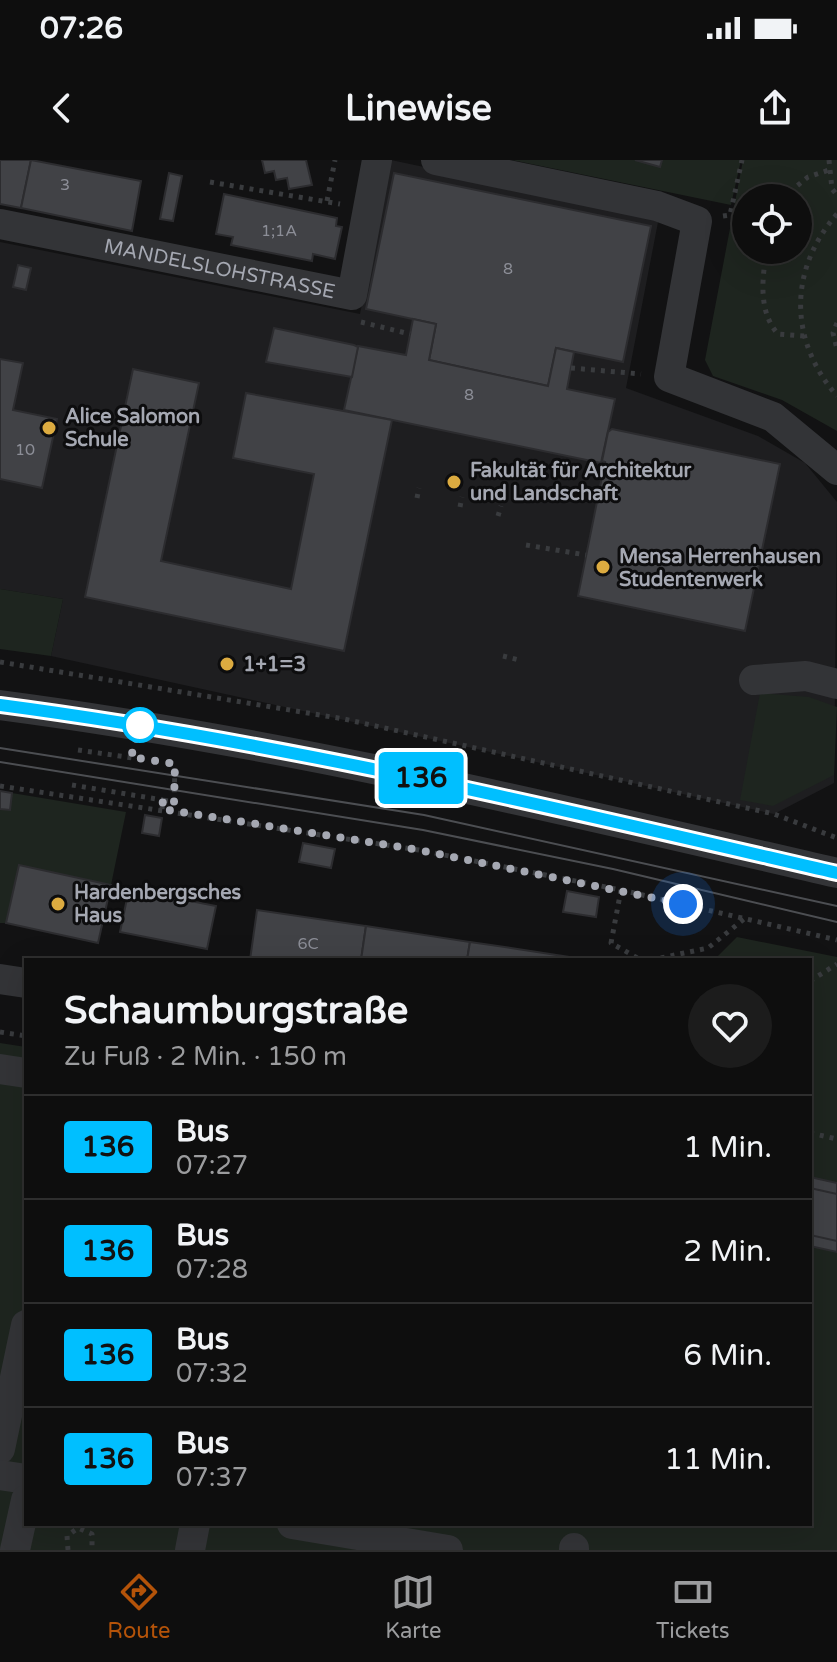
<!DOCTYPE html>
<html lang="de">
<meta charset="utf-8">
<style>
body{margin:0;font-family:"Varela Round",sans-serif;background:#1c1c1c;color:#f1f3f6;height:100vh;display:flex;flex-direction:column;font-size:30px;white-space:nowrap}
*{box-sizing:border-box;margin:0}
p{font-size:26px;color:#9b9c9e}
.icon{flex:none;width:44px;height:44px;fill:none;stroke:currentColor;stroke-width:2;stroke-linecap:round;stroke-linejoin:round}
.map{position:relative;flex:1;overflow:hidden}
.sheet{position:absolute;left:24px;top:798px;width:788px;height:568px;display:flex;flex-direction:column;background:#0e0e0e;border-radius:0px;box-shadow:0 8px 32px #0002,0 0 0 2px #2e2e2e}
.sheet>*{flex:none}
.badge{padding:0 16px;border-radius:6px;font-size:28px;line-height:52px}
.tools{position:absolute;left:732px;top:24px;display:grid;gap:16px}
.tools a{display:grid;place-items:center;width:80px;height:80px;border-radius:50%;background:#0e0e0e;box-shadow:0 8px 32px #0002,0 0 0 2px #2e2e2e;font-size:40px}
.you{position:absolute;width:40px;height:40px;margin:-20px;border:6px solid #fff;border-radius:50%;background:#1a73e8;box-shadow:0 0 0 12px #1a73e833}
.map>.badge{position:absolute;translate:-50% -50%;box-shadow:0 0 0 4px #fff}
.round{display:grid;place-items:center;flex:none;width:84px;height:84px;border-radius:42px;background:#1c1c1c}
.head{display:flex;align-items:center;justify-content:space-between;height:136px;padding:0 40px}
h1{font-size:38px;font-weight:700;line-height:60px}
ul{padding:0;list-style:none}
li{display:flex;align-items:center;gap:24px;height:104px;padding:0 40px;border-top:2px solid #2e2e2e}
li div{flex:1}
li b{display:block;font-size:30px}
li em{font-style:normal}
li .badge{min-width:88px;font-weight:700;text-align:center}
.status{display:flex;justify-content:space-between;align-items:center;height:56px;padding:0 40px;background:#0e0e0e;direction:ltr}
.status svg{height:22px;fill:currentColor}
header{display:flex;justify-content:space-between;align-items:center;height:104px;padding:0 40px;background:#0e0e0e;font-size:36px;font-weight:700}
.menu{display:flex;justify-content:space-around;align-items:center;height:112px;border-top:2px solid #2e2e2e;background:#0e0e0e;font-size:22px;color:#9b9c9e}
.menu a{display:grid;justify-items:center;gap:4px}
.menu .current{color:#b45309}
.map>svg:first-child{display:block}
.built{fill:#1e1e20}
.green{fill:#1e251f;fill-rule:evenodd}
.building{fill:#414246;stroke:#2c2c2f;stroke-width:2}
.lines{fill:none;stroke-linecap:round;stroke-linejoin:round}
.path{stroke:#393b3e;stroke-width:5;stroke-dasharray:4 6;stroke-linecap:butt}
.minor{stroke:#333437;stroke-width:30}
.tram{stroke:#4c4e52;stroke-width:2}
.line-casing{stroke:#fff;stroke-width:18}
.line{stroke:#00bfff;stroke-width:12}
.walk{stroke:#a5a8b2;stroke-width:8;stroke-dasharray:0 14.4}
.poi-dot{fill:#dcab40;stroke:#0d0d0e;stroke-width:3}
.stop-dot{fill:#fff;stroke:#00bfff;stroke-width:4}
.labels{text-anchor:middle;stroke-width:6;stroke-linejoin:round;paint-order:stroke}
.number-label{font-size:16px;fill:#8c8e97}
.street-label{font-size:20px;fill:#a5a8b2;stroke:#0d0d0e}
.poi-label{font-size:20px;font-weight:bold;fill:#a5a8b2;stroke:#0d0d0e;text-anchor:start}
</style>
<div class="status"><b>07:26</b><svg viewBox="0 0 49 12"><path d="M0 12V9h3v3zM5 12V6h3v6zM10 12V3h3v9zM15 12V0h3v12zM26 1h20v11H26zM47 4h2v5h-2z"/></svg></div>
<header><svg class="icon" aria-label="back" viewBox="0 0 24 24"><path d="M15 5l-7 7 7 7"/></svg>Linewise<svg class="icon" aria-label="share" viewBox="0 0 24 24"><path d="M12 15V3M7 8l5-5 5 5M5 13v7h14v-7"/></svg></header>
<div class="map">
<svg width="837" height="1390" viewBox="0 0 837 1390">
<rect width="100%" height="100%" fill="#121213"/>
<!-- built -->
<path class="built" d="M391,0L659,57L626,228L758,276L805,303L837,342L834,623L774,654L51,496L63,439L0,429V82L360,154Z"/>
<!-- green -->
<g class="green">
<path d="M512,0H741L731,45Z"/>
<path d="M743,0H837V271L782,240L713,216L705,200ZM746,38H798V90H746Z"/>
<path d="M0,429L63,439L51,496L0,489Z"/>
<path d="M760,533L809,537L837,547L834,615L773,646L740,640Z"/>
<path d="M0,631L126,652L111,725L19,705L6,763H0Z"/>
<path d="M737,777L837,797V1390H0V883L26,887V1364H810V800H714Z"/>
</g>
<!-- building -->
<g class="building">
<path d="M0,0H31L21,48L0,44Z"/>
<path d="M31,0L141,21L132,71L21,48Z"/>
<path d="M262,0H306L312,25L289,29L287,18L276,20L274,11L265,13Z"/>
<path d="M635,0H662L660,7Z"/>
<path d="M169,13L182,16L173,61L160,59Z"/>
<path d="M394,13L651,66L623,202L556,188L548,226L429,200L436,164L366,149Z"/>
<path d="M224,34L337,58L336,66L342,67L335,99L313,94L312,101L231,85L233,77L216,74Z"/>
<path d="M18,105L31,108L26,130L13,127Z"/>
<path d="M413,159L436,164L429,200L548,226L556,188L574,192L567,229L615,239L601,303L344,250L358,186L406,195Z"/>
<path d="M274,168L354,185L358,187L352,217L266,202Z"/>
<path d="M0,199L23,203L13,250L57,259L42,328L0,319Z"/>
<path d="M133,209L199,223L161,401L291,429L314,314L233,298L246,233L392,260L344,491L85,437Z"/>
<path d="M612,269L780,304L745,471L578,436L605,302L602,301L608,272Z"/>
<path d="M0,631L12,633L10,650L0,649Z"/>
<path d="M145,655L162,658L159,676L142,673Z"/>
<path d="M303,683L335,689L331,708L299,702Z"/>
<path d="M19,705L111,725L98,783L6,763Z"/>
<path d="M129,729L216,746L207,789L120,772Z"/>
<path d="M567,731L599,737L596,757L563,752Z"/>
<path d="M257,750L366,766L361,800H250Z"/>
<path d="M366,766L470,782L467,800H361Z"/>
<path d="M470,782L511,788L589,800H467Z"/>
<path d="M810,1017L837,1023V1092L810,1086Z"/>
<path d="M810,1028L837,1034V1081L810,1075Z"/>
</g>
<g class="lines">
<!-- path -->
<g class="path">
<path d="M829,0L832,29L837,35"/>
<path d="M210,22L340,44"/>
<path d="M782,38L808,17L829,10"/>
<path d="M327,41L335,0"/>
<path d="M837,54C788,110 789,181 837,236"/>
<path d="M723,56L730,55L742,0"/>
<path d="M767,90C762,117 758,152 778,174L804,176"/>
<path d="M361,162L410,174"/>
<path d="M837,163L833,173L837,189"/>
<path d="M571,208L641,214"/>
<path d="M417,338L419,328"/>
<path d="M460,347L462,337"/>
<path d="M498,356L501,346"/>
<path d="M526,385L586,395"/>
<path d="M503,496L519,500"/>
<path d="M0,502L344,559L774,654L837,678"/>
<path d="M78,590L133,598"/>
<path d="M72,625L163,640"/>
<path d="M0,626L419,690L621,730L837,780"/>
<path d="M162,649L163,640L174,642L175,604L171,603"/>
<path d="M621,730L611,783L641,800"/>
<path d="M651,800L708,788L744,759"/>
<path d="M810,821L837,804"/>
<path d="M0,872L26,876"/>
<path d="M810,973L837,979"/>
<path d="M68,1390L67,1376L78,1368L92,1374V1390"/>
</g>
<!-- minor -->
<g class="minor">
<path d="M436,0L657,46L697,61L669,217L773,257L837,310"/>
<path id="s1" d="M0,64L352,135L377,0"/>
<path d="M754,520L806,516L837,524"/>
<path d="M0,545C283,582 560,649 837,713"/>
<path d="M0,819L26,823"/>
<path d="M0,909L26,913"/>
<path d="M0,1289L26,1165"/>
<path d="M0,1315L26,1319"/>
<path d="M292,1364L448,1390"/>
<path d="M15,1390L26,1340"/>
<path d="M190,1390L195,1364"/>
<path d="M574,1390V1388"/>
</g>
<!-- tram -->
<g class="tram">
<path d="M0,588L424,655L837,746"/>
<path d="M0,602L423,670L613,709L837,762"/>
</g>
</g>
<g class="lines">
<!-- line casing -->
<g class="line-casing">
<path id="line" d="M0,545C282,582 560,649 837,713"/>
</g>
<!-- line -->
<use href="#line" class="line"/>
<!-- walk -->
<path class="walk" d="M140,565L131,597L175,604L174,642L163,640L162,649L419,690L683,744"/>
</g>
<!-- markers -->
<g class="poi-dot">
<circle cx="49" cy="268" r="8"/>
<circle cx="454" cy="322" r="8"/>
<circle cx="603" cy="407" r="8"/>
<circle cx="227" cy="504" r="8"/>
<circle cx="58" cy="744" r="8"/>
</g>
<circle class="stop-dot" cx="140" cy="565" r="16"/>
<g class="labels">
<!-- number labels -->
<g class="number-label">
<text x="65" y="30">3</text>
<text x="279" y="76">1;1A</text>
<text x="508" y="114">8</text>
<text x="469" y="240">8</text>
<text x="25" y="295">10</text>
<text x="308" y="789">6C</text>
</g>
<!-- street labels -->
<g class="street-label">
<text dy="7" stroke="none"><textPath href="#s1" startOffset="224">MANDELSLOHSTRASSE</textPath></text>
</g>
<!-- poi labels -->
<g class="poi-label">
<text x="65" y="263">Alice Salomon<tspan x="65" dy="23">Schule</tspan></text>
<text x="470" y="317">Fakultät für Architektur<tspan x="470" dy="23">und Landschaft</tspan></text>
<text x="619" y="403">Mensa Herrenhausen<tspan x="619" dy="23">Studentenwerk</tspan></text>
<text x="243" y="511">1+1=3</text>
<text x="74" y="739">Hardenbergsches<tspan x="74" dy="23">Haus</tspan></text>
</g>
</g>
</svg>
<div class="tools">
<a><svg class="icon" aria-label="locate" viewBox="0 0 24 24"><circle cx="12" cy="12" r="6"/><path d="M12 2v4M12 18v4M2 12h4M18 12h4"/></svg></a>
</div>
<div class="you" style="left:683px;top:744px"></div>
<b class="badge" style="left:421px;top:618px;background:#00bfff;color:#111">136</b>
<section class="sheet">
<div class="head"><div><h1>Schaumburgstraße</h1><p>Zu Fuß · 2 Min. · 150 m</p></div><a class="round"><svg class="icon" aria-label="heart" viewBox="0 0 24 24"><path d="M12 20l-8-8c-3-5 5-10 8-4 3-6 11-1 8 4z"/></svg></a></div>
<ul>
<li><span class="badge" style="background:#00bfff;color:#111">136</span><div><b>Bus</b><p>07:27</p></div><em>1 Min.</em></li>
<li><span class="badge" style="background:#00bfff;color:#111">136</span><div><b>Bus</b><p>07:28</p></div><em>2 Min.</em></li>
<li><span class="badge" style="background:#00bfff;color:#111">136</span><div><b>Bus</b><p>07:32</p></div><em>6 Min.</em></li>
<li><span class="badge" style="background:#00bfff;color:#111">136</span><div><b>Bus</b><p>07:37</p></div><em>11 Min.</em></li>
</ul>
</section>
</div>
<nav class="menu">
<a class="current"><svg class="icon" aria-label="directions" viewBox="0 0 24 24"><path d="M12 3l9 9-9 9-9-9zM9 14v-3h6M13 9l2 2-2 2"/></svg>Route</a>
<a><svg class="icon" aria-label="map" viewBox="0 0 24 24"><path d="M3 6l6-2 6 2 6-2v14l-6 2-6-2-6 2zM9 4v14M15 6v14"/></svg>Karte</a>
<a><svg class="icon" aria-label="tickets" viewBox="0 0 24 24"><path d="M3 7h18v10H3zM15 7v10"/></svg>Tickets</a>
</nav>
